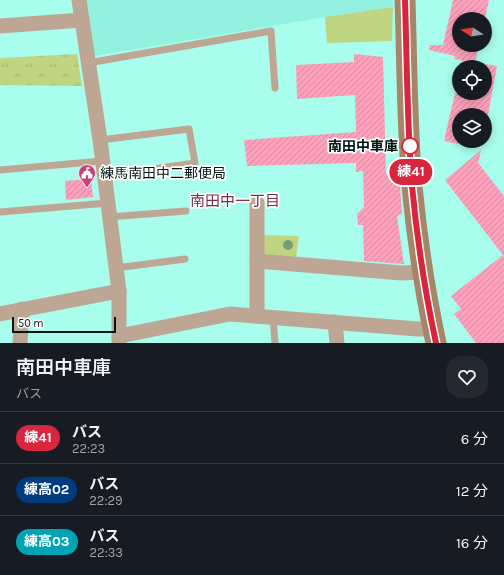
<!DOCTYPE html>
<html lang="ja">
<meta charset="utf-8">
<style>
body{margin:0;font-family:Karla,"Noto Sans JP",sans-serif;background:#242831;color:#f1f3f6;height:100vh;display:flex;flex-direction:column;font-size:15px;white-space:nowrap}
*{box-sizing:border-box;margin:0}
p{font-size:13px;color:#9ea1a6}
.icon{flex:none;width:22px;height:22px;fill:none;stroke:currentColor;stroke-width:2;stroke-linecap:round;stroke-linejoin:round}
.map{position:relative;height:343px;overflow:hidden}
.side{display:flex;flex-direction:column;background:#171b24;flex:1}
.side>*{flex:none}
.badge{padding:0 8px;border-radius:13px;font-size:14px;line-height:26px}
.needle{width:26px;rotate:282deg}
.tools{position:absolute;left:452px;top:12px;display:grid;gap:8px}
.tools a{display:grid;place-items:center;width:40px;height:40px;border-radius:50%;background:#171b24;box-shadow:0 2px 10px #0003;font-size:20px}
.scale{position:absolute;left:12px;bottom:10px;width:104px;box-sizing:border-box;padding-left:4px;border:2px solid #001612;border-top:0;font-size:11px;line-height:14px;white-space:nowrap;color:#001612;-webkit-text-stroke:3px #fff;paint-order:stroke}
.map>.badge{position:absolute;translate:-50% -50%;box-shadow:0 0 0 2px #fff}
.round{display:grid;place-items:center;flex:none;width:42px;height:42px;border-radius:16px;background:#242831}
.head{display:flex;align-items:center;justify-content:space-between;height:68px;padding:0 16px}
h1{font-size:19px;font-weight:600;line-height:30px}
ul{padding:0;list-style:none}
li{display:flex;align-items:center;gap:12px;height:52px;padding:0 16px;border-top:1px solid #363941}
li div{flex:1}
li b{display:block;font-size:15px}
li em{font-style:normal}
li .badge{min-width:44px;font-weight:700;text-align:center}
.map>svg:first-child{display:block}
.built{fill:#92f1df}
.grass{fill:url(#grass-tufts)}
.park{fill:#bfd581}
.building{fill:url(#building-hatch)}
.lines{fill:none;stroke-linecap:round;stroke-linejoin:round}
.service{stroke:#bea694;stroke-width:7}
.minor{stroke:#bea694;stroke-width:15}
.secondary{stroke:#a78569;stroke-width:21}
.tree{fill:#73a076}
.line-casing{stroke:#fff;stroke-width:9}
.line{stroke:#d7263d;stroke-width:6}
.stop-dot{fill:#fff;stroke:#d7263d;stroke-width:2}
.labels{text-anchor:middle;stroke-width:3.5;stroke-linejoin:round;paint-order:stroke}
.stop-label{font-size:14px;font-weight:bold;fill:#001612;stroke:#fff;text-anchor:end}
.poi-label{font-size:14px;fill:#001612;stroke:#fff;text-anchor:start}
.neighbourhood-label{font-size:15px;fill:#763149;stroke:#fff}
</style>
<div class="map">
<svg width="504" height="343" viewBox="0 0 504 343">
<defs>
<pattern id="grass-tufts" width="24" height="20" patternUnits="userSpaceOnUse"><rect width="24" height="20" fill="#bfd581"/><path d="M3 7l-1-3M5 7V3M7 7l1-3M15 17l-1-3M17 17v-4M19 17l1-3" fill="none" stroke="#a2b66e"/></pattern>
<pattern id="building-hatch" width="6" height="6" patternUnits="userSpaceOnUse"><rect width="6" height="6" fill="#fca1bc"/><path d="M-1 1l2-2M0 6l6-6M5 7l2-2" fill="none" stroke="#d68aa1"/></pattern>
</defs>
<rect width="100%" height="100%" fill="#a9fdec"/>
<!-- built -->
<path class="built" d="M85,0H393V7L325,17L89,57Z"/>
<!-- grass -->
<path class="grass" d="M77,54L82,86L0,85V58Z"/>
<!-- park -->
<g class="park">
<path d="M393,7L392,41L327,43L325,17Z"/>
<path d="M262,235L299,236L296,258L263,255Z"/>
</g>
<!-- building -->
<g class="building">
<path d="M453,0H489L485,19H459V45H479L474,67H460L462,60L454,59L455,56L429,50L430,45H443Z"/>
<path d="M354,54L383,57L386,174L399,172L402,214L397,216L404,264L364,261L363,225H358L357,214L364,207L363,171L356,172V163L247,166L244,140L356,132L355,95L297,99L296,65L354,62Z"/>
<path d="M485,64L497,66L488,115H459V144L444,141L455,93H485Z"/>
<path d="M481,150L478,163L504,196V343H476L454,314L461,309L451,296L503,255L445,180Z"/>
<path d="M91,179L93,197L66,200L65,181Z"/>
</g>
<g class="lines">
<!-- service -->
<g class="service">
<path d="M88,63L271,31L275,88"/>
<path d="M100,140L189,129L195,163L104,176"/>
<path d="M0,170L102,161"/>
<path d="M0,212L108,203"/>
<path d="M109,217L186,211"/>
<path d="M116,268L185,259"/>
<path d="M273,317L275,343"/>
</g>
<!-- minor -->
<g class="minor">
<path d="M79,0L100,140L119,291V343"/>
<path d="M0,26L82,20"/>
<path d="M257,203V316"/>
<path d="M257,261L402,273L423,272"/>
<path d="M0,314L119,291"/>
<path d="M335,322L337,343"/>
<path d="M119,336L230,314L418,329H433"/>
<path d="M20,343L22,309"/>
</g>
<!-- secondary -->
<path class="secondary" d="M405,0C407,62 407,124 412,186C417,238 425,292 436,343"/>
</g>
<!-- trees -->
<circle class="tree" cx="288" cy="245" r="5"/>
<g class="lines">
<!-- line casing -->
<g class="line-casing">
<path id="line" d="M405,0C407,62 407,124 412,186C417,238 425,292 436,343"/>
</g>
<!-- line -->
<use href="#line" class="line"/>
</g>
<!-- icons -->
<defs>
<g id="civic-pin" transform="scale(0.9)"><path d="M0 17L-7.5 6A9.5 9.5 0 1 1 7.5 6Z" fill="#cb4075" stroke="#fff"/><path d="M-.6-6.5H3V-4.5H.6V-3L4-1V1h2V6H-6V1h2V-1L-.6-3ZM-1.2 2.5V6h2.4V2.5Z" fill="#fff"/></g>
</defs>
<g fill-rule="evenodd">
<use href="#civic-pin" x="87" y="173"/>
</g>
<!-- markers -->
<circle class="stop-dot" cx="410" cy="146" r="8"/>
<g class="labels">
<!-- stop labels -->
<g class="stop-label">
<text x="398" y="151">南田中車庫</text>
</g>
<!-- poi labels -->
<g class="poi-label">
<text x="100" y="178">練馬南田中二郵便局</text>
</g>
<!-- neighbourhood labels -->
<g class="neighbourhood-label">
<text x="235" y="206">南田中一丁目</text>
</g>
</g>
</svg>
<div class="tools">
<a><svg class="needle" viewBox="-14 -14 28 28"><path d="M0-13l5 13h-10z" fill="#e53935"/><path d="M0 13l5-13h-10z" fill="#9ea1a6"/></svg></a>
<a><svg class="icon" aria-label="locate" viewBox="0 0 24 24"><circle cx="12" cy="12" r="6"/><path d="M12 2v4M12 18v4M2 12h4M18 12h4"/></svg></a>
<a><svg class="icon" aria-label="layers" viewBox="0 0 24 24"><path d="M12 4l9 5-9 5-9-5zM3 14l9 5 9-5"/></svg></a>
</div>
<div class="scale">50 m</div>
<b class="badge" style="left:411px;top:172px;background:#d7263d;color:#fff">練41</b>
</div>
<section class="side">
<div class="head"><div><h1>南田中車庫</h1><p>バス</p></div><a class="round"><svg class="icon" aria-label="heart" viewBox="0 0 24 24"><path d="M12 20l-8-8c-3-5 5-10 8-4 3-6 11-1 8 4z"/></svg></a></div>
<ul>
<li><span class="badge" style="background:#d7263d;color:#fff">練41</span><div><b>バス</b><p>22:23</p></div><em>6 分</em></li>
<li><span class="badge" style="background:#003b80;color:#fff">練高02</span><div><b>バス</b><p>22:29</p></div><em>12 分</em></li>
<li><span class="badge" style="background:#00a3b4;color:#fff">練高03</span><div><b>バス</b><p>22:33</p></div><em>16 分</em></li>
</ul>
</section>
